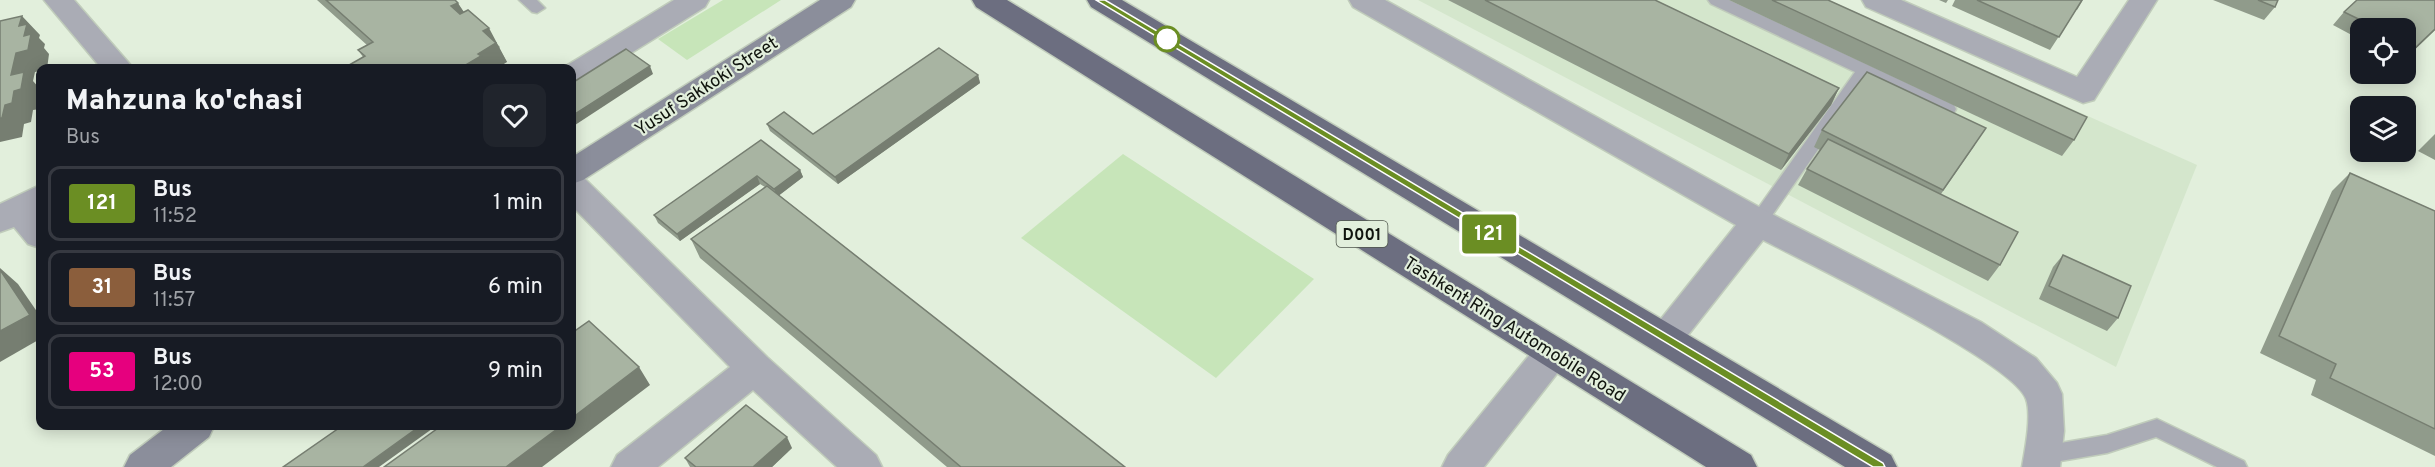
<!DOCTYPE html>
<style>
body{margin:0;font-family:Overpass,sans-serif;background:#20242c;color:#f1f3f6;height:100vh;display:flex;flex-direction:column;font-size:22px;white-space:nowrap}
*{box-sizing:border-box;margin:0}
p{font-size:20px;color:#9ea1a6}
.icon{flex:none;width:33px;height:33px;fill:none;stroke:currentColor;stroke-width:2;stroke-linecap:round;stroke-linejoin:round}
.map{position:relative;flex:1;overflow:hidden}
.sheet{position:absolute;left:36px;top:64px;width:540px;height:366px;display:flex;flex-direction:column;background:#171b24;border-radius:12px;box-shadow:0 3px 15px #0003}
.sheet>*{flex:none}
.badge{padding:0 12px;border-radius:4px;font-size:21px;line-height:39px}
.tools{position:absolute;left:2350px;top:18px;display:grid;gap:12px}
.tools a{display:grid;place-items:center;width:66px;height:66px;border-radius:12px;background:#171b24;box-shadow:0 3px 15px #0003;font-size:30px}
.map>.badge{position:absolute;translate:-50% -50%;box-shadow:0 0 0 3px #fff}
.round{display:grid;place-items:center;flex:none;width:63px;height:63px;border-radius:12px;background:#20242c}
.head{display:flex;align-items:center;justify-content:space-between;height:102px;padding:0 30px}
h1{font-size:28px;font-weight:800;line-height:45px}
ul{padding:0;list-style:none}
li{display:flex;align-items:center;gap:18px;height:75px;margin:0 12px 9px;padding:0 18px;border:3px solid #363941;border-radius:12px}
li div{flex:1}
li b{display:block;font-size:22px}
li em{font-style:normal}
li .badge{min-width:66px;font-weight:700;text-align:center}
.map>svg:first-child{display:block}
.built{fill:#d4e6cc}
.green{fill:#c7e5b9}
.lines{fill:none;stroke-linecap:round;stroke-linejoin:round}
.service-casing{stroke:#c0ccbb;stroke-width:3}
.minor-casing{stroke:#c0ccbb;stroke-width:3}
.secondary-casing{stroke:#c0ccbb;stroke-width:3}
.trunk-casing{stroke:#c0ccbb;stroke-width:3}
.service{fill:#aaacb5;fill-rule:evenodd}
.minor{fill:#aaacb5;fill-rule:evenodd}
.secondary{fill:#8b8e9b;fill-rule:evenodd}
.trunk{fill:#6c6e80;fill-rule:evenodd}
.wall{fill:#909b8b}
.shaded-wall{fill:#767e71}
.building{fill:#a8b4a2;stroke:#767e71;stroke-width:1.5}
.line{fill:#6b8e23;stroke:#fff;stroke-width:1.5}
.stop-dot{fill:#fff;stroke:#6b8e23;stroke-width:3}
.labels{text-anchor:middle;stroke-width:4.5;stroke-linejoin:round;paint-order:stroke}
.shield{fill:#e2efdc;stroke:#4f564c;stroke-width:1.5}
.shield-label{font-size:16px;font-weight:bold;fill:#10140e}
.street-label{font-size:18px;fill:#10140e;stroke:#e2efdc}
</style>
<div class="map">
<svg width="2435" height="467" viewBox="0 0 2435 467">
<rect width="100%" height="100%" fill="#e2efdc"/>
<!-- built -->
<path class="built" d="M1418,0H1829L2197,165L2116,367Z"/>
<!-- green -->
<g class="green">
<path d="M723,0H781L687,60L658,39Z"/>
<path d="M1123,154L1314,279L1216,378L1021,238Z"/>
</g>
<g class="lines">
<!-- service casing -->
<g class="service-casing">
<g id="service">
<path d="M519,0H537L545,8L537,13L532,12Z"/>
<path d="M1708,0H1729L1954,105L1956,109L1954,113H1942L1868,78L1764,227L1758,229L1752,227L1749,222L1752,217L1855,72L1711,4Z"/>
<path d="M2157,419L2244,461L2247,467H2217L2156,437L2107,453L2043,464L2036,461L2033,455L2036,449L2043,446L2107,435Z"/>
</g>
</g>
<!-- minor casing -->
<g class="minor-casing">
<g id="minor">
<path d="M44,0H74L134,69H102Z"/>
<path d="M674,0H709L705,7L583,83L572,86V69H561Z"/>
<path d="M1349,0H1385L1770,213L1981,322L2036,358L2057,383L2062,394L2064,431L2060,467H2022C2025,450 2032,415 2026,399C2013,362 1807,263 1763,240L1677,349L1665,354L1653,349L1647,339L1653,329L1736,225L1353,7Z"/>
<path d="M1862,0H1901L2077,77L2129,0H2157L2094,100L2083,103L1866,7Z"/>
<path d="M572,174L583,177L767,357L876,455L882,467H837L753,390L658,467H611L617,455L730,367L572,206Z"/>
<path d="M40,185V248L28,244L14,227L0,232V204Z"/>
<path d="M1553,337L1566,342L1571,352L1566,362L1484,467H1442L1448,455L1540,342Z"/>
</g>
</g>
<!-- secondary casing -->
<g class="secondary-casing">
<g id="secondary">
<path d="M820,0H855L851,7L583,180L572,184V157Z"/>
<path d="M168,426H214L209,437L171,467H124L130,455Z"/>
</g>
</g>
<!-- trunk casing -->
<g class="trunk-casing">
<g id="trunk">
<path d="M972,0H1007L1751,455L1757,467H1706L976,7Z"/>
<path d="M1087,0H1122L1891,455L1897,467H1845L1091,7Z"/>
</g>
</g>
<!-- service -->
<use href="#service" class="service"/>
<!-- minor -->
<use href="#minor" class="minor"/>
<!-- secondary -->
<use href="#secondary" class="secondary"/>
<!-- trunk -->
<use href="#trunk" class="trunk"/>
</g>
<!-- wall -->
<g class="wall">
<path d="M317,0H455L464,12L500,47L499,48L507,62L363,57L358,50L367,45Z"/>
<path d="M1448,0H1655L1839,88L1831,105L1781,170Z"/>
<path d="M1729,0H1828L2074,140L2062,156Z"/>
<path d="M1939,0H1948L1946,3Z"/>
<path d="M1955,0H2083L2077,10H2076L2050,50L1952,6Z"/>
<path d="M2213,0H2278L2275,7L2264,20Z"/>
<path d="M2344,12L2435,30L2406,58V28H2361V40L2333,25Z"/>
<path d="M978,75L980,83L838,184L770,131L767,124L813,134Z"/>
<path d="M1822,130L1975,145L1941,194L2000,265L1988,281L1798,185L1807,169L1820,150L1814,147Z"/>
<path d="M2435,134V160L2418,151Z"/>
<path d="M761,140L800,170L803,177L779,195L1125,467H947L700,258L691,239L765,187L760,184L680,241L658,223L654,215Z"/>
<path d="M2350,173L2435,211V456L2311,395L2316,380L2260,353L2332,191Z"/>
<path d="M2063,255L2118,318L2107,331L2039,299L2053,267Z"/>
<path d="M792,448L772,467H690L685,458Z"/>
</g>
<!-- shaded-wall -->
<g class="shaded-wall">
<path d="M458,3L470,22L451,6Z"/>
<path d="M22,16L40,35L39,38L45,44L44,48L49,54L47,69H40V71L35,72L33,81L40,89V109L33,110L31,122L24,124L22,137L0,142V118L16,53L24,36L19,26Z"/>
<path d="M489,28L507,62L496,69H459L478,54L483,31Z"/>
<path d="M2435,29V30L2406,58L2415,48Z"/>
<path d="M650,66L653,74L572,127V116Z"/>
<path d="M978,75L980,83L838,184L835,177Z"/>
<path d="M1839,88L1831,105L1781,170L1789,154Z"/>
<path d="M800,170L803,177L777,197L774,189Z"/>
<path d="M757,176L760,184L680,241L677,234Z"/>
<path d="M0,268L18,284L40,316V339L0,362Z"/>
<path d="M639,367L650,385L542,467H506L561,426H572V418Z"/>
<path d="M420,426H436L379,467H363Z"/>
<path d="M787,437L792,448L772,467H753Z"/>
</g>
<!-- building -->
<g class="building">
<path d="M326,0H455L458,3L451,6L460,14L468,10L489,28L483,31L496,43L478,54L481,56L459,69H342L365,56L358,50L373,42Z"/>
<path d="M1485,0H1655L1839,88L1789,154Z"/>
<path d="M1772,0H1828L2087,117L2074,140Z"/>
<path d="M1977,0H2082L2059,37Z"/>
<path d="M2258,0H2278L2275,7Z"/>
<path d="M2357,0H2435V29L2415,48L2406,43V28H2377L2344,12Z"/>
<path d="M22,16L19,26L27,24L24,36L31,34L28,50L16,53L11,75L24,72L21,89L14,91L12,103L5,105L2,118H0V21Z"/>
<path d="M939,48L978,75L835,177L767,124L784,112L813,134Z"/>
<path d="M626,49L650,66L572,116V83Z"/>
<path d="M1867,72L1986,128L1943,190L1822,130Z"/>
<path d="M1828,139L2018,232L2000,265L1807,169Z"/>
<path d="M761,140L800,170L774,189L757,176L677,234L654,215Z"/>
<path d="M2350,173L2435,211V429L2330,378L2336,364L2279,336Z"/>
<path d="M767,186L1125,467H961L691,239Z"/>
<path d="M2063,255L2131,286L2118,318L2049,286Z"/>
<path d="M0,270L30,315L0,331Z"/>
<path d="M589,321L639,367L572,418V333Z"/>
<path d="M746,405L787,437L753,467H696L685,458Z"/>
<path d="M342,426H420L363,467H283Z"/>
<path d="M441,426H561L506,467H384Z"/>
</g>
<!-- line -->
<path class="line" d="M1096,0H1105L1883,463L1885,467H1873Z"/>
<!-- markers -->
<circle class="stop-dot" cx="1167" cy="39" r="12"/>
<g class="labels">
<!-- shield labels -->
<rect class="shield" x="1336.5" y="221" width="51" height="26" rx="4.5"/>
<g class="shield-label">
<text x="1362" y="240">D001</text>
</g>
<!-- street labels -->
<g class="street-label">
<text transform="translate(706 86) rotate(-33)" y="6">Yusuf Sakkoki Street</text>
<text transform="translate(1515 329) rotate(32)" y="6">Tashkent Ring Automobile Road</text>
</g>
</g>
</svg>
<div class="tools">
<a><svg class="icon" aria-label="locate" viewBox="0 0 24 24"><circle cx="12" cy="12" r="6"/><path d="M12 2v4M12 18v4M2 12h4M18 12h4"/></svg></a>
<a><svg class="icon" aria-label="layers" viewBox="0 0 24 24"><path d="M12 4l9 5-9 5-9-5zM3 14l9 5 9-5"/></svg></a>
</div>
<b class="badge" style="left:1489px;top:234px;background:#6b8e23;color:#fff">121</b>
<section class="sheet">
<div class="head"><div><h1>Mahzuna ko'chasi</h1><p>Bus</p></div><a class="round"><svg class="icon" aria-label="heart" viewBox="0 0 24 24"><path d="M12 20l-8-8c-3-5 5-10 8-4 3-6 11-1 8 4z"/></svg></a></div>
<ul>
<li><span class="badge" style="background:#6b8e23;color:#fff">121</span><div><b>Bus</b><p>11:52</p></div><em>1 min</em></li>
<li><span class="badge" style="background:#8b5e3c;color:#fff">31</span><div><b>Bus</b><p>11:57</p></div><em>6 min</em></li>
<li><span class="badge" style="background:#e6007e;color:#fff">53</span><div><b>Bus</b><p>12:00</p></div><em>9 min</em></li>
</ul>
</section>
</div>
